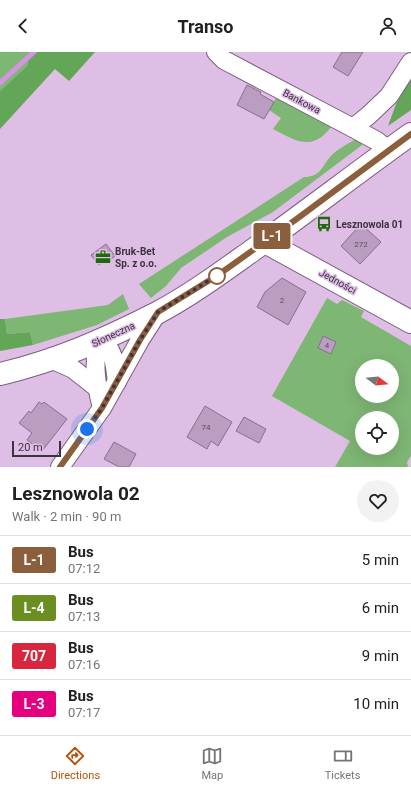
<!DOCTYPE html>
<meta charset="utf-8">
<style>
body{margin:0;font-family:Roboto,sans-serif;background:#f2f2f2;color:#202124;height:100vh;display:flex;flex-direction:column;font-size:15px;white-space:nowrap}
*{box-sizing:border-box;margin:0}
p{font-size:13px;color:#757577}
.icon{flex:none;width:22px;height:22px;fill:none;stroke:currentColor;stroke-width:2;stroke-linecap:round;stroke-linejoin:round}
.map{position:relative;height:415px;overflow:hidden}
.side{display:flex;flex-direction:column;background:#fff;flex:1}
.side>*{flex:none}
.badge{padding:0 8px;border-radius:3px;font-size:14px;line-height:26px}
.needle{width:26px;rotate:106deg}
.buttons{position:absolute;left:355px;top:307px;display:grid;gap:8px}
.buttons a{display:grid;place-items:center;width:44px;height:44px;border-radius:50%;background:#fff;box-shadow:0 4px 16px #0002;font-size:20px}
.scale{position:absolute;left:12px;bottom:10px;width:49px;box-sizing:border-box;padding-left:4px;border:2px solid #3e3241;border-top:0;font-size:11px;line-height:14px;white-space:nowrap;color:#3e3241;-webkit-text-stroke:3px #debee4;paint-order:stroke}
.you{position:absolute;width:20px;height:20px;margin:-10px;border:3px solid #fff;border-radius:50%;background:#1a73e8;box-shadow:0 0 0 6px #1a73e833}
.map>.badge{position:absolute;translate:-50% -50%;box-shadow:0 0 0 2px #fff}
.round{display:grid;place-items:center;flex:none;width:42px;height:42px;border-radius:21px;background:#f2f2f2}
.summary{display:flex;align-items:center;justify-content:space-between;height:68px;padding:0 12px}
h1{font-size:19px;font-weight:700;line-height:30px}
ul{padding:0;list-style:none}
li{display:flex;align-items:center;gap:12px;height:48px;padding:0 12px;border-top:1px solid #e0e0e0}
li div{flex:1}
li b{display:block;font-size:15px}
li em{font-style:normal}
li .badge{min-width:44px;font-weight:700;text-align:center}
header{display:flex;justify-content:space-between;align-items:center;height:52px;padding:0 12px;background:#fff;font-size:18px;font-weight:700}
.dock{display:flex;justify-content:space-around;align-items:center;height:56px;border-top:1px solid #e0e0e0;background:#fff;font-size:11px;color:#757577}
.dock a{display:grid;justify-items:center;gap:2px}
.dock .selected{color:#b45309}
.map>svg:first-child{display:block}
.green{fill:#7eb674;fill-rule:evenodd}
.forest{fill:#64a657}
.lines{fill:none;stroke-linecap:round;stroke-linejoin:round}
.stream{stroke:#d594e3;stroke-width:5}
.building{fill:#bb9dc1;stroke:#8a6d8f}
.minor-casing{stroke:#7c6082;stroke-width:20}
.tertiary-casing{stroke:#7c6082;stroke-width:24}
.secondary-casing{stroke:#7c6082;stroke-width:24}
.minor{stroke:#fff;stroke-width:18}
.tertiary{stroke:#fff;stroke-width:22}
.secondary{stroke:#fff;stroke-width:22}
.line-casing{stroke:#fff;stroke-width:9}
.line{stroke:#8b5e3c;stroke-width:6}
.walk{stroke:#3e3241;stroke-width:4;stroke-dasharray:0 7.2}
.stop-dot{fill:#fff;stroke:#8b5e3c;stroke-width:2}
.labels{text-anchor:middle;stroke-width:3;stroke-linejoin:round;paint-order:stroke}
.number-label{font-size:8px;fill:#5d4d61}
.street-label{font-size:10px;fill:#3e3241;stroke:#debee4}
.poi-label{font-size:10px;font-weight:bold;fill:#3e3241;stroke:#debee4;text-anchor:start}
</style>
<header><svg class="icon" aria-label="back" viewBox="0 0 24 24"><path d="M15 5l-7 7 7 7"/></svg>Transo<svg class="icon" aria-label="person" viewBox="0 0 24 24"><circle cx="12" cy="8" r="4"/><path d="M4 21q1-7 8-7t8 7"/></svg></header>
<div class="map">
<svg width="411" height="415" viewBox="0 0 411 415">
<rect width="100%" height="100%" fill="#debee4"/>
<!-- green -->
<g class="green">
<path d="M0,0H30L27,14L0,39Z"/>
<path d="M276,46L331,75C312,100 296,89 273,77L281,66L269,58Z"/>
<path d="M354,88H361L362,93L273,160L227,185L181,216L166,234L151,246L139,232L304,125C320,125 321,116 330,105C336,98 346,93 354,88Z"/>
<path d="M123,242L129,257L97,273L33,293L30,280L7,282L5,267L108,253Z"/>
<path d="M327,246L337,252L342,248L364,259L361,265L411,294V404L407,410L408,415H335L350,389L272,344ZM362,314H392V344H362ZM362,366H392V396H362Z"/>
</g>
<!-- forest -->
<g class="forest">
<path d="M30,0H95L69,29L55,17L0,77V39L27,14Z"/>
<path d="M411,25V58L388,74L396,52Z"/>
<path d="M0,267H5L7,282L30,280L33,293L0,299Z"/>
</g>
<g class="lines">
<!-- stream -->
<path class="stream" d="M0,31L34,0"/>
</g>
<!-- building -->
<g class="building">
<path d="M342,0H363L348,24L333,15Z"/>
<path d="M247,33L261,40L260,42L274,50L264,67L237,53Z"/>
<path d="M361,172L381,190L360,212L341,194Z"/>
<path d="M106,192L115,204L105,212L103,210L99,213L91,203Z"/>
<path d="M282,226L306,240L288,273L257,255L265,240Z"/>
<path d="M323,284L336,290L331,302L318,296Z"/>
<path d="M39,350L42,352L44,350L67,367L42,399L27,388L32,381L19,371L29,359L31,361Z"/>
<path d="M205,354L232,370L218,394L211,389L207,397L187,385Z"/>
<path d="M244,365L266,377L259,391L236,379Z"/>
<path d="M114,390L136,402L129,415H119L104,407Z"/>
</g>
<g class="lines">
<!-- minor casing -->
<g class="minor-casing">
<g id="minor">
<path d="M216,0L224,8L353,76L377,89L388,98"/>
<path d="M353,76L369,63L389,44L411,10"/>
<path d="M53,308L73,317L97,336"/>
<path d="M102,356C97,337 91,306 101,288C115,298 115,315 117,330"/>
<path d="M60,415L102,356L140,288L158,260"/>
</g>
</g>
<!-- tertiary casing -->
<g class="tertiary-casing">
<path id="tertiary" d="M265,190L411,270"/>
</g>
<!-- secondary casing -->
<g class="secondary-casing">
<path id="secondary" d="M0,322C56,309 106,287 157,261C191,243 222,220 253,198C306,160 358,120 411,82"/>
</g>
<!-- minor -->
<use href="#minor" class="minor"/>
<!-- tertiary -->
<use href="#tertiary" class="tertiary"/>
<!-- secondary -->
<use href="#secondary" class="secondary"/>
</g>
<g class="lines">
<!-- line casing -->
<g class="line-casing">
<path id="line" d="M60,415L102,356L140,288L158,260L218,223L298,166L411,82"/>
</g>
<!-- line -->
<use href="#line" class="line"/>
<!-- walk -->
<path class="walk" d="M87,377L102,356L140,288L158,260L218,223L217,224"/>
</g>
<!-- icons -->
<defs>
<g id="bus-bare" transform="scale(1.2)"><path d="M-5-6H5V4H4V6H2V4H-2V6H-4V4H-5ZM-3.5-4V0h7V-4ZM-3.5 1.2v1.5H-2V1.2ZM2 1.2v1.5H3.5V1.2Z" fill="#1d6a0a" stroke="#debee4" stroke-width="2.5" paint-order="stroke"/></g>
<g id="office-bare" transform="scale(1.2)"><path d="M-6-3h4V-5.5h4V-3h4V5H-6ZM-1-4.5V-3h2v-1.5ZM-6 0V1H6V0Z" fill="#1d6a0a" stroke="#debee4" stroke-width="2.5" paint-order="stroke"/></g>
</defs>
<g fill-rule="evenodd">
<use href="#bus-bare" x="324" y="172"/>
<use href="#office-bare" x="103" y="205"/>
</g>
<!-- markers -->
<circle class="stop-dot" cx="217" cy="224" r="8"/>
<g class="labels">
<!-- number labels -->
<g class="number-label">
<text x="361" y="195">272</text>
<text x="282" y="251">2</text>
<text x="327" y="296">4</text>
<text x="206" y="378">74</text>
</g>
<!-- street labels -->
<g class="street-label">
<text transform="translate(302 49) rotate(28)" y="4">Bankowa</text>
<text transform="translate(338 229) rotate(29)" y="4">Jedności</text>
<text transform="translate(113 282) rotate(-25)" y="4">Słoneczna</text>
</g>
<!-- poi labels -->
<g class="poi-label">
<text x="336" y="176">Lesznowola 01</text>
<text x="115" y="203">Bruk-Bet<tspan x="115" dy="12">Sp. z o.o.</tspan></text>
</g>
</g>
</svg>
<div class="buttons">
<a><svg class="needle" viewBox="-14 -14 28 28"><path d="M0-13l5 13h-10z" fill="#e53935"/><path d="M0 13l5-13h-10z" fill="#757577"/></svg></a>
<a><svg class="icon" aria-label="locate" viewBox="0 0 24 24"><circle cx="12" cy="12" r="6"/><path d="M12 2v4M12 18v4M2 12h4M18 12h4"/></svg></a>
</div>
<div class="scale">20 m</div>
<div class="you" style="left:87px;top:377px"></div>
<b class="badge" style="left:272px;top:184px;background:#8b5e3c;color:#fff">L-1</b>
</div>
<section class="side">
<div class="summary"><div><h1>Lesznowola 02</h1><p>Walk · 2 min · 90 m</p></div><a class="round"><svg class="icon" aria-label="heart" viewBox="0 0 24 24"><path d="M12 20l-8-8c-3-5 5-10 8-4 3-6 11-1 8 4z"/></svg></a></div>
<ul>
<li><span class="badge" style="background:#8b5e3c;color:#fff">L-1</span><div><b>Bus</b><p>07:12</p></div><em>5 min</em></li>
<li><span class="badge" style="background:#6b8e23;color:#fff">L-4</span><div><b>Bus</b><p>07:13</p></div><em>6 min</em></li>
<li><span class="badge" style="background:#d7263d;color:#fff">707</span><div><b>Bus</b><p>07:16</p></div><em>9 min</em></li>
<li><span class="badge" style="background:#e6007e;color:#fff">L-3</span><div><b>Bus</b><p>07:17</p></div><em>10 min</em></li>
</ul>
</section>
<nav class="dock">
<a class="selected"><svg class="icon" aria-label="directions" viewBox="0 0 24 24"><path d="M12 3l9 9-9 9-9-9zM9 14v-3h6M13 9l2 2-2 2"/></svg>Directions</a>
<a><svg class="icon" aria-label="map" viewBox="0 0 24 24"><path d="M3 6l6-2 6 2 6-2v14l-6 2-6-2-6 2zM9 4v14M15 6v14"/></svg>Map</a>
<a><svg class="icon" aria-label="tickets" viewBox="0 0 24 24"><path d="M3 7h18v10H3zM15 7v10"/></svg>Tickets</a>
</nav>
